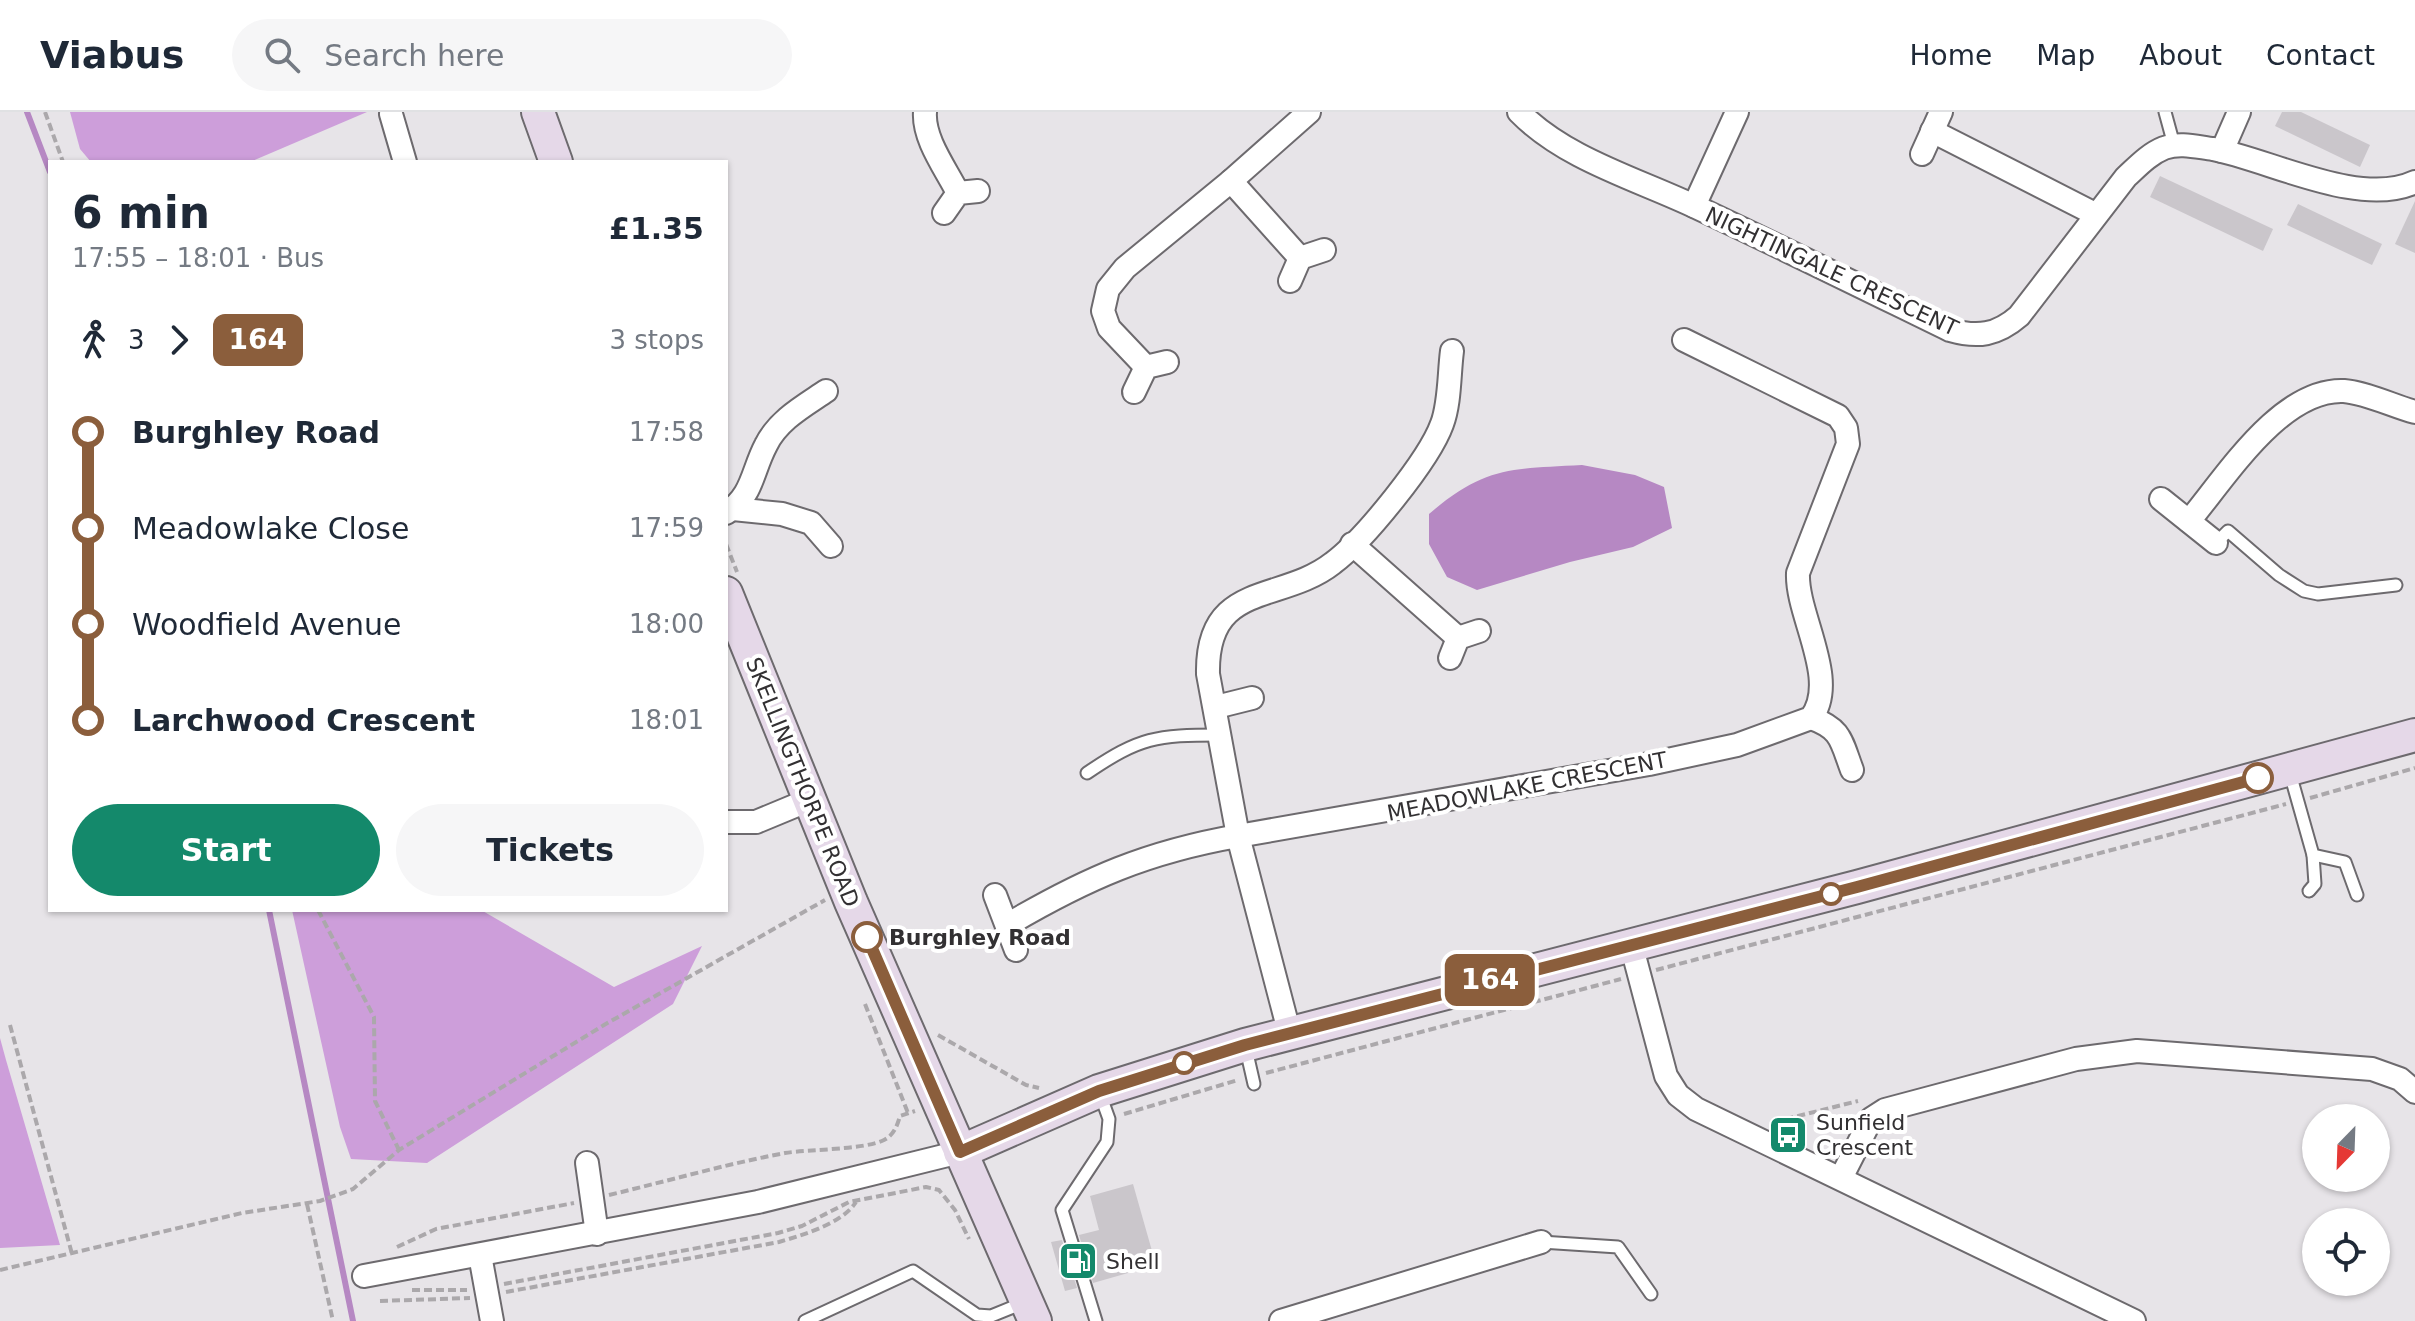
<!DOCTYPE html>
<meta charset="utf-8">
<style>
body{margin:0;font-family:"DejaVu Sans",sans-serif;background:#f6f6f7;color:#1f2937;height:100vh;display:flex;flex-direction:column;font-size:30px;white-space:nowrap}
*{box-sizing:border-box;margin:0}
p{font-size:26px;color:#747a83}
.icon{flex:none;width:44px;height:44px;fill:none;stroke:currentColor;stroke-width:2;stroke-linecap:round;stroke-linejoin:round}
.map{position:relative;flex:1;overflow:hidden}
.side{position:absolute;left:48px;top:48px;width:680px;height:752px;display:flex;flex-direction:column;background:#fff;border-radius:0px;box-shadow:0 2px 6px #0004}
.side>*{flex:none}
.badge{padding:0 16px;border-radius:12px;font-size:28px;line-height:52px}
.needle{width:52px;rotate:203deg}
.tools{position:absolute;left:2302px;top:992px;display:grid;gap:16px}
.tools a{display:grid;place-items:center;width:88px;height:88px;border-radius:50%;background:#fff;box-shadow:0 2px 6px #0004;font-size:40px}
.map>.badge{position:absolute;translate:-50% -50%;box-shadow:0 0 0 4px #fff}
.legs{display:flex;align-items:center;gap:12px;height:88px;padding:0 24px;font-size:26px}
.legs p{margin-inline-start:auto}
.headline{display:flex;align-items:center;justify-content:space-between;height:136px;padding:0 24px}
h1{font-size:44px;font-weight:700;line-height:60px}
.button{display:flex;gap:16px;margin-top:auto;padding:16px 24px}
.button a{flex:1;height:92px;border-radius:48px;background:#14896b;color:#fff;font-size:32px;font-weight:700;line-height:92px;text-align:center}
.button a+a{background:#f6f6f7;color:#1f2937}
ul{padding:0 24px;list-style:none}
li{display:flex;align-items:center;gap:28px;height:96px;font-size:30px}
li i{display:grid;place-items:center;width:12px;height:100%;margin:0 10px;background:currentColor}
li i::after{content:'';width:20px;height:20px;margin:-10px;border:6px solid;border-radius:50%;background:#fff}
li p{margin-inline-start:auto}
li:first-child i{background:linear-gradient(#0000 50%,currentColor 0)}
li:last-child i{background:linear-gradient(currentColor 50%,#0000 0)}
header{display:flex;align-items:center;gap:48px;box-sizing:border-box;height:112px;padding:0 40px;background:#fff;border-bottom:2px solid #e0e1e3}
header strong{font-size:38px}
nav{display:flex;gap:44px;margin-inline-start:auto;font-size:28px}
.search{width:560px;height:72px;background:#f6f6f7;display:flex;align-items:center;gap:20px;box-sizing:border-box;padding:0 28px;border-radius:44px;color:#747a83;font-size:30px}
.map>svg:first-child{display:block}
.forest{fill:#cd9eda}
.water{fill:#b688c3}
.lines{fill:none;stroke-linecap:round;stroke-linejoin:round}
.stream{stroke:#b688c3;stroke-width:6}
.building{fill:#cac6cb}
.lane-casing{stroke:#6d6a6e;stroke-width:15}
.street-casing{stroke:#6d6a6e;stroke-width:26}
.secondary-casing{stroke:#6d6a6e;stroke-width:36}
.path{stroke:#aba8ab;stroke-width:4;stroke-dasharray:8 4;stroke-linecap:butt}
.lane{stroke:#fff;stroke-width:11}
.street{stroke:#fff;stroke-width:22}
.secondary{stroke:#e5d8e8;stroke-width:32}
.line-1-casing{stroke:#fff;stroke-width:18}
.line-1{stroke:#8b5e3c;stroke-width:12}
.stop-1-dot{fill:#fff;stroke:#8b5e3c;stroke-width:4}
.labels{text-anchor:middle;stroke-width:8;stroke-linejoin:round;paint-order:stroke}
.street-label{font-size:22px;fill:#323032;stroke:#fff}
.stop-label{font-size:22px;font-weight:bold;fill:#323032;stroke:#fff;text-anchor:start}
.poi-label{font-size:22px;fill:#323032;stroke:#fff;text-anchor:start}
</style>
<header>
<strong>Viabus</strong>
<div class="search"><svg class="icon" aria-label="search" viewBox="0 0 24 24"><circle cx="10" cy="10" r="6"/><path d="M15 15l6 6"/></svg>Search here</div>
<nav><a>Home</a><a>Map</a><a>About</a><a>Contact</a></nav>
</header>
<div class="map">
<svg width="2415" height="1209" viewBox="0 0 2415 1209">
<rect width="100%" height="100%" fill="#e7e4e8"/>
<!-- forest -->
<g class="forest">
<path d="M70,0H367L250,50H91L80,37Z"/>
<path d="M292,798H481L614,875L702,834L673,892L427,1051L351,1047L340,1015Z"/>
<path d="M0,926L6,948L60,1133L0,1136Z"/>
</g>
<!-- water -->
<path class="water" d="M1582,353L1635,363L1664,375L1672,416L1633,435L1570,450L1477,478L1447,465L1429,432V402C1485,354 1511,357 1582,353Z"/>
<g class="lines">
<!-- stream -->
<g class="stream">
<path d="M27,0L50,60"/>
<path d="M269,798L353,1209"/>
</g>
</g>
<!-- building -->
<g class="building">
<path d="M2282,0H2301L2370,33L2360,55L2275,14Z"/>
<path d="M2160,64L2273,117L2263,139L2150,85Z"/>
<path d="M2415,89V141L2395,132Z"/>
<path d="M2298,92L2382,132L2372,153L2287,113Z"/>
<path d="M1133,1072L1156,1153L1093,1171L1079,1123L1099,1118L1090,1084Z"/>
<path d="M1062,1128L1077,1176L1065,1179L1051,1130Z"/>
</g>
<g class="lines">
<!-- lane casing -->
<g class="lane-casing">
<g id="lane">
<path d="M2165,0L2174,33"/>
<path d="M2216,431L2228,419L2279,463L2304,479L2318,482L2396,473"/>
<path d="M2289,658L2313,743L2345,750L2357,783"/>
<path d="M1087,661C1140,625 1156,623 1220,623"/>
<path d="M2309,779L2315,772L2313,743"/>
<path d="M1246,937L1254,972"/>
<path d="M1541,1130L1618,1135L1651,1182"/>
<path d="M805,1209L913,1159L977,1203L991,1204L1023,1191"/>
<path d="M1096,1209L1062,1098L1107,1030L1109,1007L1100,982"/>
</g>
</g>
<!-- street casing -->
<g class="street-casing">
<g id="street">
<path d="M925,0C923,27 946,57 958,81"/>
<path d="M1519,0C1565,47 1637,67 1696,95C1781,135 1866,177 1950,218C1978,226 1997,223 2019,204L2126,65C2138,54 2149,42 2164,36C2180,30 2197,35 2213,37C2270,48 2360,96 2415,70"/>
<path d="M391,2L405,50"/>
<path d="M1932,19L2095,102"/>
<path d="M2222,39L2239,0"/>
<path d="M1922,42L1941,0"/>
<path d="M1231,69L1300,146"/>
<path d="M1694,94L1737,0"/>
<path d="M944,101L958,81L978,79"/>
<path d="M1290,169L1300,146L1324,138"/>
<path d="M1452,239C1449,262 1450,291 1442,312C1429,348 1364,428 1333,451C1281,492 1206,468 1208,562L1238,724L1649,652L1737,633L1811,606C1840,568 1796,503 1798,461L1848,332L1846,316L1838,304L1684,228"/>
<path d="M1146,255L1109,216L1103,199L1108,177L1125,156L1231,69L1309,0"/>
<path d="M1134,280L1146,255L1167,250"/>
<path d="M2161,387L2216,431"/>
<path d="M733,397L782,402L811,411L831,434"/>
<path d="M726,401C753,384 752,359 766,333C778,308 804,294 826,279"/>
<path d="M2189,409C2226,365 2281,276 2344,279C2367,281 2393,294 2415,300"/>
<path d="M1352,432L1458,526"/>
<path d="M1450,546L1458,526L1479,519"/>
<path d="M1216,595L1252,586"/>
<path d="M1811,606C1842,617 1841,629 1852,658"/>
<path d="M726,710H756L809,688"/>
<path d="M995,783L1016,838"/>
<path d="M1007,813C1087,766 1147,740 1238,724L1290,923"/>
<path d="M1631,832L1666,964L1678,983L1696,997L2134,1209"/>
<path d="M587,1051L597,1122"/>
<path d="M1841,1066L1871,1007L1885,998L2076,947L2137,939L2372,957L2400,967L2415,980"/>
<path d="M480,1143L492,1209"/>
<path d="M364,1164L758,1090L960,1040"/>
<path d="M1281,1209L1541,1130"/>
</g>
</g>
<!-- secondary casing -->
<g class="secondary-casing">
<g id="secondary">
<path d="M538,0L556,50"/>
<path d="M726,481L851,790L1035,1209"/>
<path d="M960,1040L1099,979L1245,933L1857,775L2415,623"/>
</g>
</g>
<!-- path -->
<g class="path">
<path d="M45,0L63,50"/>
<path d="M726,432L737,460"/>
<path d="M2310,686L2415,656"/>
<path d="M318,798L374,905L375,989L399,1038"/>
<path d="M1656,858L2286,692"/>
<path d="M865,892L908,1001"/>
<path d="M10,913L72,1142"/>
<path d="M938,923L1026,973L1039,976"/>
<path d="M1266,961L1621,867"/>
<path d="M1124,1002L1238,968"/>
<path d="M1774,1010L1858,989"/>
<path d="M609,1083C668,1069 726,1052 785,1041C811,1037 863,1038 884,1028C894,1023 897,1014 900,1004L915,999"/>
<path d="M307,1092L333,1209"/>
<path d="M397,1135L436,1117L574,1091"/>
<path d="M0,1158L242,1101L320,1089L353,1077L399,1038L604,913L825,788"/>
<path d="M504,1172L778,1121L802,1114L849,1090L926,1075L939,1078L955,1098L969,1127"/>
<path d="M412,1178H467"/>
<path d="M506,1180L779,1130C802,1123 842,1112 856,1090"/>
<path d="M380,1189L470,1186"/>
</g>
<!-- lane -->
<use href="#lane" class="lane"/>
<!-- street -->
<use href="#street" class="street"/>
<!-- secondary -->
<use href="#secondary" class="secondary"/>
</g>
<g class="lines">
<!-- line-1 casing -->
<g class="line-1-casing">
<path id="line-1" d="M867,825L960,1040L1099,979L1245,933L1857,775L2258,666"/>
</g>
<!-- line-1 -->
<use href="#line-1" class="line-1"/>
</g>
<!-- icons -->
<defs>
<g id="bus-square" transform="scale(2)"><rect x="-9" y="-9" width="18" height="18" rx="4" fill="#14896b" stroke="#fff"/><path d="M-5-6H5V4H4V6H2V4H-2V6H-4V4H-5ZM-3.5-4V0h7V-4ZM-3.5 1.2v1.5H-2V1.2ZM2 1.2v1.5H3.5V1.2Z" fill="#fff"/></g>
<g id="fuel-square" transform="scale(2)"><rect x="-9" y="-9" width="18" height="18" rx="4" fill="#14896b" stroke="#fff"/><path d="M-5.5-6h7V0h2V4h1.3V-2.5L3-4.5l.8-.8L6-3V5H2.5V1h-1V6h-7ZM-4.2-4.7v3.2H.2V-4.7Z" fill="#fff"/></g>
</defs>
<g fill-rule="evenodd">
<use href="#bus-square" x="1788" y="1023"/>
<use href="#fuel-square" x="1078" y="1149"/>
</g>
<!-- markers -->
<g class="stop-1-dot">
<circle cx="2258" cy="666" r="14"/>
<circle cx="1831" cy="782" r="10"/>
<circle cx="867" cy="825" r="14"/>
<circle cx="1184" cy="951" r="10"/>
</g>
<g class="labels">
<!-- street labels -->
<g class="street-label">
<text transform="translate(1832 159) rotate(25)" y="8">NIGHTINGALE CRESCENT</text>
<text transform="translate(803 670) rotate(68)" y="8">SKELLINGTHORPE ROAD</text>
<text transform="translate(1527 674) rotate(-11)" y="8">MEADOWLAKE CRESCENT</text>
</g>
<!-- stop labels -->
<g class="stop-label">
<text x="889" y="833">Burghley Road</text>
</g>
<!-- poi labels -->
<g class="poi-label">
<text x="1816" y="1018">Sunfield<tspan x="1816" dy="25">Crescent</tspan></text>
<text x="1106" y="1157">Shell</text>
</g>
</g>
</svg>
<div class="tools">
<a><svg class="needle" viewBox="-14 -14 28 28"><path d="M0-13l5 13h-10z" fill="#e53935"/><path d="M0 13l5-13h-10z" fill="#747a83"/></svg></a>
<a><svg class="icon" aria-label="locate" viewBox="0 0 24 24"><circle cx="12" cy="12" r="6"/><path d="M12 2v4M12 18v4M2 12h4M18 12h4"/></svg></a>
</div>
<b class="badge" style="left:1490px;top:868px;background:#8b5e3c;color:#fff">164</b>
<section class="side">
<div class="headline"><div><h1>6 min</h1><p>17:55 – 18:01 · Bus</p></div><b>£1.35</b></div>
<div class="legs"><svg class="icon" aria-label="walk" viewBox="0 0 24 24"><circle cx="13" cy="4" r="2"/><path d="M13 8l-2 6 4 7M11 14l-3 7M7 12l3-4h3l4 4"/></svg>3<svg class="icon" aria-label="forward" viewBox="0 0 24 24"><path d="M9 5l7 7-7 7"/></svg><b class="badge" style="background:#8b5e3c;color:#fff">164</b><p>3 stops</p></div>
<ul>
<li><i style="color:#8b5e3c"></i><b>Burghley Road</b><p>17:58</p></li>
<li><i style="color:#8b5e3c"></i><span>Meadowlake Close</span><p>17:59</p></li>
<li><i style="color:#8b5e3c"></i><span>Woodfield Avenue</span><p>18:00</p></li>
<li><i style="color:#8b5e3c"></i><b>Larchwood Crescent</b><p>18:01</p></li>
</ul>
<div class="button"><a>Start</a><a>Tickets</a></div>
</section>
</div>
